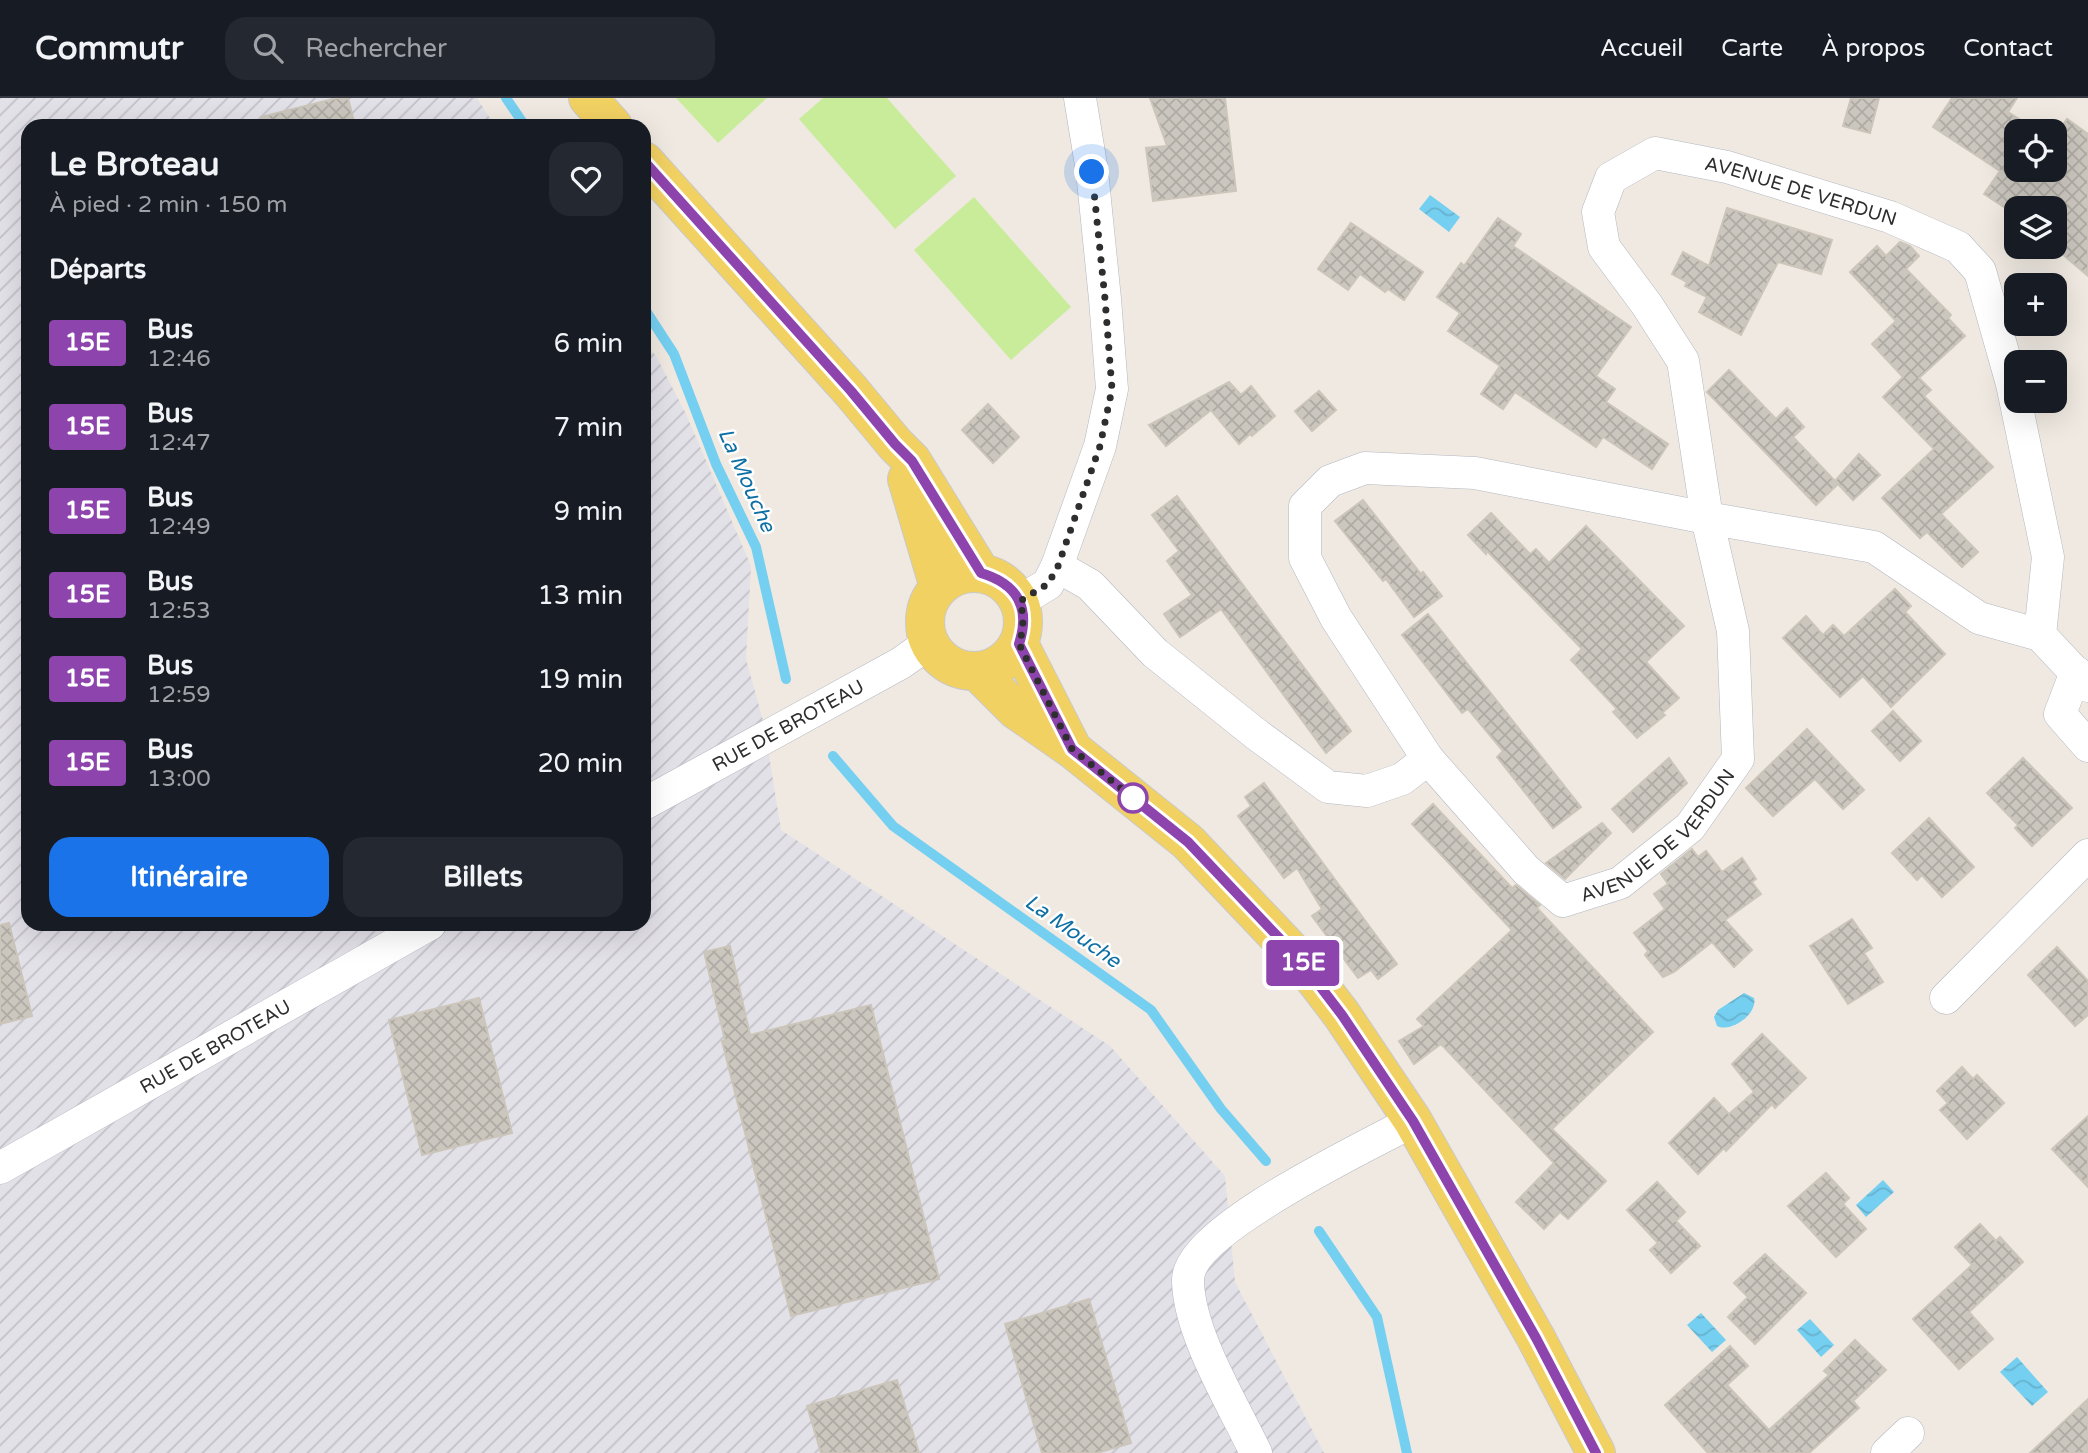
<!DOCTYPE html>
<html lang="fr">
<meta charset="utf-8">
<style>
body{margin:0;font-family:"Varela Round",sans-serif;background:#242831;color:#f1f3f6;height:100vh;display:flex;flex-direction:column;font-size:26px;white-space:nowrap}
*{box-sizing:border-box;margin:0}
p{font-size:23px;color:#9ea1a6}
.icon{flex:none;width:38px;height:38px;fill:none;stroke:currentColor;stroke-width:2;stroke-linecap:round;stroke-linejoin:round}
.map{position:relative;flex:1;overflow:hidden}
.side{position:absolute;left:21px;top:21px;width:630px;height:812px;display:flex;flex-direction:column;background:#171b24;border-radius:21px;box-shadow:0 7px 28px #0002}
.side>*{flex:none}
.badge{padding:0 14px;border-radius:5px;font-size:24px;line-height:46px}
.buttons{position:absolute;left:2004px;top:21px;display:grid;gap:14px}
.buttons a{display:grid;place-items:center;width:63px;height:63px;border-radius:14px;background:#171b24;box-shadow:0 7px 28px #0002;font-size:35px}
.you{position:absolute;width:35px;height:35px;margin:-18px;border:5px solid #fff;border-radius:50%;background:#1a73e8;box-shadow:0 0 0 10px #1a73e833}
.map>.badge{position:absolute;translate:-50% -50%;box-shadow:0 0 0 4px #fff}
h2{padding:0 28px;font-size:26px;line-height:63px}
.round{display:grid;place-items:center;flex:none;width:74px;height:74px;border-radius:21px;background:#242831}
.head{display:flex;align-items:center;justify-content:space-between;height:119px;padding:0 28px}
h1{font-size:33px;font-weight:700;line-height:52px}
.button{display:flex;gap:14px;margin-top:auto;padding:14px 28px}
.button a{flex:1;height:80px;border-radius:21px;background:#1a73e8;color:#fff;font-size:28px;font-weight:700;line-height:80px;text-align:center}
.button a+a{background:#242831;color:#f1f3f6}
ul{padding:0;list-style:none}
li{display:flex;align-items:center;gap:21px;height:84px;padding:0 28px}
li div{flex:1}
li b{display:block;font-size:26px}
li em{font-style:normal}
li .badge{min-width:77px;font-weight:700;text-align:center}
header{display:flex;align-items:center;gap:42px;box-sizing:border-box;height:98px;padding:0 35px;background:#171b24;border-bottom:2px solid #363941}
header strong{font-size:33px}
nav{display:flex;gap:38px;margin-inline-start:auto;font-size:24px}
.search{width:490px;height:63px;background:#242831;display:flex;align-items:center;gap:18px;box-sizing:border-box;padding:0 24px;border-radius:21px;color:#9ea1a6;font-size:26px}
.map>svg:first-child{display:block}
.industrial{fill:url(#industrial-furrows)}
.pitch{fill:#c9ec9a}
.water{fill:url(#water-waves)}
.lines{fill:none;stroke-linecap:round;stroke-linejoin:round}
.stream{stroke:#75cff0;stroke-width:10}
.building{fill:url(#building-cross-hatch);stroke:#cbc5ba;stroke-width:2}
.minor-casing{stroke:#b4b7c1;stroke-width:33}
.major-casing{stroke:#c9c9c9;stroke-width:40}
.minor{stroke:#fff;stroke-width:32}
.major{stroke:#f2d163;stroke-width:38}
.line-casing{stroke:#fff;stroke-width:16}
.line{stroke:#8e44ad;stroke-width:10}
.walk{stroke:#2e2e2e;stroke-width:7;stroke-dasharray:0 12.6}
.stop-dot{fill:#fff;stroke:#8e44ad;stroke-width:3.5}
.labels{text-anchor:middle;stroke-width:5;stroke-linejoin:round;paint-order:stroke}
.street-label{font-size:19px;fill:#2e2e2e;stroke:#fff}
.water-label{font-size:21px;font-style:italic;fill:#0d6fa3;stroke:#fff}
</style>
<header>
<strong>Commutr</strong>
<div class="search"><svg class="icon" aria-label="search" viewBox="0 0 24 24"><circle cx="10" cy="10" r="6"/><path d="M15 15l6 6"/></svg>Rechercher</div>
<nav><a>Accueil</a><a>Carte</a><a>À propos</a><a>Contact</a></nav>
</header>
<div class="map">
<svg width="2088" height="1355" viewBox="0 0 2088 1355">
<defs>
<pattern id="industrial-furrows" width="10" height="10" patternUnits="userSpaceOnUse" patternTransform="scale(1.75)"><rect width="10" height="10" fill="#e3e1e8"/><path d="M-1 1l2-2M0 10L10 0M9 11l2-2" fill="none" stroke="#c3c1c7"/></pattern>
<pattern id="water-waves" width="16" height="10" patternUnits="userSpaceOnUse" patternTransform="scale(1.75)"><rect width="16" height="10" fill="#75cff0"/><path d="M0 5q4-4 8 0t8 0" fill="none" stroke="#66b2ce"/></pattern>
<pattern id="building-cross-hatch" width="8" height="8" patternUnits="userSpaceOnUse" patternTransform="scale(1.75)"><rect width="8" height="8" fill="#cbc7bf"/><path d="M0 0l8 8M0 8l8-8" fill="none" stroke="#afaba4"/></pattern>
</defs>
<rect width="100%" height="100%" fill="#efe9e1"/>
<!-- industrial -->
<path class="industrial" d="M0,0H477L495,28H28V826H644V244L656,258L686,316L751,468L746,561L764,626L781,732L1110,948L1225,1078L1235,1184L1324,1355H0Z"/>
<!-- pitch -->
<g class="pitch">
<path d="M676,0H767L718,45Z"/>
<path d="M823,0H887L956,78L895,131L799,21Z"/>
<path d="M974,99L1071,209L1011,262L914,152Z"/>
</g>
<!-- water -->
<g class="water">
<path d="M1430,97L1460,119L1449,134L1419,111Z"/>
<path d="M1744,895L1754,900C1758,916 1731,935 1717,928L1714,919L1718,912Z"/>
<path d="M1883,1082L1894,1094L1866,1119L1856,1107Z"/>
<path d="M1701,1215L1726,1242L1712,1254L1687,1227Z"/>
<path d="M1810,1221L1834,1247L1821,1259L1797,1232Z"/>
<path d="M2017,1259L2048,1294L2032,1308L2000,1274Z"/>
</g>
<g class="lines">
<!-- stream -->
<g class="stream">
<path d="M506,0L525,28"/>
<path d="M644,210L674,256L716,366L756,449L786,581"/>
<path d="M833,658L893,728L1151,912L1221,1011L1266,1063"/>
<path d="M1319,1133L1377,1219L1407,1355"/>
</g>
</g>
<!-- building -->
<g class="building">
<path d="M337,0H348L355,28H262L261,19Z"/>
<path d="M1150,0H1225L1236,93L1153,103L1146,50L1167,48Z"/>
<path d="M1851,0H1879L1870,35L1843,28Z"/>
<path d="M1952,0H2017L2008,14L2038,33H2016V72H2054V40L2067,21L2088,36V178L2054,149V110H2016V117L1984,96L2000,73L1933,29Z"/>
<path d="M1727,110L1832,142L1821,176L1778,164L1741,237L1699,214L1707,199L1685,188L1687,184L1672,176L1683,154L1709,168Z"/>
<path d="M1498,120L1521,136L1513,148L1631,229L1596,278L1615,291L1606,304L1668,346L1652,371L1603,339L1596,349L1515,294L1503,311L1481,296L1500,268L1448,233L1460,215L1437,199L1461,165L1464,168Z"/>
<path d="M1351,125L1423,174L1404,202L1388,191L1385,194L1360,176L1348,192L1318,171Z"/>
<path d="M1900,144L1910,148L1919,158L1906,171L1951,217L1948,220L1965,238L1919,280L1931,292L1924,298L1993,369L1941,416L1978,454L1962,469L1927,434L1920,440L1882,400L1934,351L1883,299L1903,279L1872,246L1896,223L1850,174L1877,148L1886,158Z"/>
<path d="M1729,272L1776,321L1787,310L1804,329L1793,339L1835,383L1859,356L1880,377L1853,402L1838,386L1816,407L1707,294Z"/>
<path d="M1229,284L1241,297L1251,288L1275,318L1252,338L1250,336L1239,346L1211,312L1166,348L1149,327Z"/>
<path d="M1319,293L1336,312L1312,333L1295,313Z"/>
<path d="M988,306L1019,339L993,365L962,332Z"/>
<path d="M1177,398L1351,633L1326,655L1221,511L1180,539L1164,516L1192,497L1167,463L1179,453L1152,417Z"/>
<path d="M1363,402L1421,476L1423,474L1442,498L1414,519L1386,481L1383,483L1335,423Z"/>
<path d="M1491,415L1530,456L1536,451L1549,465L1586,428L1684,528L1646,564L1679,600L1662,615L1665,617L1637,640L1613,614L1617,611L1571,562L1582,551L1487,453L1486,456L1468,437Z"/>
<path d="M1895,491L1911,508L1905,514L1945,556L1891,609L1863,578L1840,599L1783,540L1806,518L1823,537L1833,527L1844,538Z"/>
<path d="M1428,516L1581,709L1553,730L1497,659L1503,653L1468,611L1462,615L1402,537Z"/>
<path d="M1893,613L1921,643L1900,663L1872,633Z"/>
<path d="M1807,631L1864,692L1843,711L1815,681L1773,718L1746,690Z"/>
<path d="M1669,660L1687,685L1633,734L1612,711Z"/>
<path d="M2023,660L2072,710L2032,748L2015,730L2018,727L1987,695Z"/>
<path d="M1264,685L1397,866L1378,881L1371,872L1358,880L1312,818L1322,811L1297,770L1284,780L1238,718L1251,708L1245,699Z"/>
<path d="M1433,706L1512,790L1516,787L1540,807L1537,810L1653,934L1552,1031L1606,1083L1568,1121L1560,1114L1544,1131L1516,1104L1554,1065L1441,946L1414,966L1399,943L1424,928L1417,921L1512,832L1412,726Z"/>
<path d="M1929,720L1974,769L1942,799L1922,777L1917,782L1892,755Z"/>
<path d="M1602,725L1611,735L1565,781L1546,765Z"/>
<path d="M1692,751L1698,759L1706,753L1722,774L1742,760L1756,781L1752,784L1761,796L1725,822L1752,852L1734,869L1712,844L1674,874L1663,879L1645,857L1648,853L1634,835L1665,811L1654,796L1668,786L1661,776Z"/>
<path d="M1852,821L1872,850L1864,855L1883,884L1848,906L1810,848Z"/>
<path d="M9,825L32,918L0,926V827Z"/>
<path d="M730,848L750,937L871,907L939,1181L791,1218L722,943L725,942L704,854Z"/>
<path d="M2057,849L2088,883V917L2075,928L2028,877Z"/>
<path d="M479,900L512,1035L422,1057L389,922Z"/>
<path d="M1762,936L1806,980L1775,1010L1772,1006L1726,1053L1724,1050L1698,1076L1669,1045L1714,1000L1729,1016L1754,994L1732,966Z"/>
<path d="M1962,969L1973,981L1977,977L2004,1005L1967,1041L1940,1012L1948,1005L1937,993Z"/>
<path d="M2088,1018V1089L2052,1051Z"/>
<path d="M1826,1075L1849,1100L1843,1106L1866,1131L1836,1159L1788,1108Z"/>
<path d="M1657,1084L1685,1114L1676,1123L1700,1148L1671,1175L1650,1152L1658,1145L1627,1112Z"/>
<path d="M1980,1126L1996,1143L2000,1139L2023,1164L1969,1214L1993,1241L1959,1271L1913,1221L1972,1167L1955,1149Z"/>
<path d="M1765,1156L1806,1195L1755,1246L1728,1219L1748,1199L1734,1185Z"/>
<path d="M1089,1201L1131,1345L1097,1355H1042L1005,1226Z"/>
<path d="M1855,1242L1886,1272L1853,1303L1859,1310L1809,1355H1708L1665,1307L1730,1248L1748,1268L1727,1287L1769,1332L1829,1277L1824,1273Z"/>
<path d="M897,1282L919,1355H821L807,1308Z"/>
<path d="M2088,1301V1355H2030Z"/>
</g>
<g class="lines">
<!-- minor casing -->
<g class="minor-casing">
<g id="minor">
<path d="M1057,468L1090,487L1155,555L1256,636L1328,689L1367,693L1402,681L1428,661L1336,520L1305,460V408L1330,383L1365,370L1475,375L1707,420L1874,449L1979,520L2040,537L2088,588"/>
<path d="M1020,503L1048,486L1057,468L1100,348L1112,291L1105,201L1092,73L1080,0"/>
<path d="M2076,574L2060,616L2088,648"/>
<path id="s1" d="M1428,661L1526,772L1563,803L1620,785L1690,729L1738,661L1733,533L1707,420L1683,263L1647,207L1604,149L1598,114L1611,80L1655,55L1727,69L1890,119L1958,149L1980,173L2012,286L2048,459L2040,537"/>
<path id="s2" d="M644,706L901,565L929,545"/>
<path d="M1946,900L2088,757"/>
<path id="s3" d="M0,1070L430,826"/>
<path d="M1256,1355C1233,1306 1189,1236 1188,1183C1186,1132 1370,1047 1413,1023"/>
<path d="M1887,1355L1908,1335"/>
</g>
</g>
<!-- major casing -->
<g class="major-casing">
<g id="major">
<path d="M588,0L613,28"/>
<path d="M644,63L851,293L895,346L912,363L981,475"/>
<path d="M907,381L939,489"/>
<circle cx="974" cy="524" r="49"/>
<path d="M1019,546L1070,646"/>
<path d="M977,573L1016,612L1072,651L1188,744L1300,862L1342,917L1413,1023L1536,1240L1596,1355"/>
</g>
</g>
<!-- minor -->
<use href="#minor" class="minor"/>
<!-- major -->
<use href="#major" class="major"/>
</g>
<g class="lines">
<!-- line casing -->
<g class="line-casing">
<path id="line" d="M644,63L851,293L895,346L912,363L981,475C1017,486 1031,509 1019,546L1072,651L1188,744L1300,862L1342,917L1413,1023L1536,1240L1596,1355"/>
</g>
<!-- line -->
<use href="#line" class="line"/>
<!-- walk -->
<path class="walk" d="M1092,74L1105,201L1112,291L1100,348L1058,468L1048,486L1020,503C1024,519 1024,530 1019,546L1072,651L1133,700"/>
</g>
<!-- markers -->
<circle class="stop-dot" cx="1133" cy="700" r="14"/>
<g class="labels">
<!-- street labels -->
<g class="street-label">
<text dy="7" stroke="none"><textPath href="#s1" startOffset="1244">AVENUE DE VERDUN</textPath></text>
<text dy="7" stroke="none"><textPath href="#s2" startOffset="164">RUE DE BROTEAU</textPath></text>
<text dy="7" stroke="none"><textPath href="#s1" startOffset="315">AVENUE DE VERDUN</textPath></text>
<text dy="7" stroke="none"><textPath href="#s3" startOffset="247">RUE DE BROTEAU</textPath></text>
</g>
<!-- water labels -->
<g class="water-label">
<text transform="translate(747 382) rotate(66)" y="7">La Mouche</text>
<text transform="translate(1073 833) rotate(35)" y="7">La Mouche</text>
</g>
</g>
</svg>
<div class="buttons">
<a><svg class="icon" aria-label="locate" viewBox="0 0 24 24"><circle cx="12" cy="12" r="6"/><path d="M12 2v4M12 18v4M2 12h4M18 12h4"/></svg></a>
<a><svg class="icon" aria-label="layers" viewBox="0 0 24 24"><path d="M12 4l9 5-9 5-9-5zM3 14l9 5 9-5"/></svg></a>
<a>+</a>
<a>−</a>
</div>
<div class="you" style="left:1092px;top:74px"></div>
<b class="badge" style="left:1303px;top:865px;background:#8e44ad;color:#fff">15E</b>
<section class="side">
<div class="head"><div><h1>Le Broteau</h1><p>À pied · 2 min · 150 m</p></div><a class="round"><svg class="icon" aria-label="heart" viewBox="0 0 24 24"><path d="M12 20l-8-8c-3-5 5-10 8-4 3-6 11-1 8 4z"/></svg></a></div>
<h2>Départs</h2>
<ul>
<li><span class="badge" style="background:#8e44ad;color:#fff">15E</span><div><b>Bus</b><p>12:46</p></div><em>6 min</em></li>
<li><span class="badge" style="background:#8e44ad;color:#fff">15E</span><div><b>Bus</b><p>12:47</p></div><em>7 min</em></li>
<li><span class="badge" style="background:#8e44ad;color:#fff">15E</span><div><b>Bus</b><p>12:49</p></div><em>9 min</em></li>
<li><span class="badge" style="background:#8e44ad;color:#fff">15E</span><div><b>Bus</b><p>12:53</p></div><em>13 min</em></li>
<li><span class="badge" style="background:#8e44ad;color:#fff">15E</span><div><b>Bus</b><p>12:59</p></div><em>19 min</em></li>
<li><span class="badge" style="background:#8e44ad;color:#fff">15E</span><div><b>Bus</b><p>13:00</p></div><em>20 min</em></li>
</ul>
<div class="button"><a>Itinéraire</a><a>Billets</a></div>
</section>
</div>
